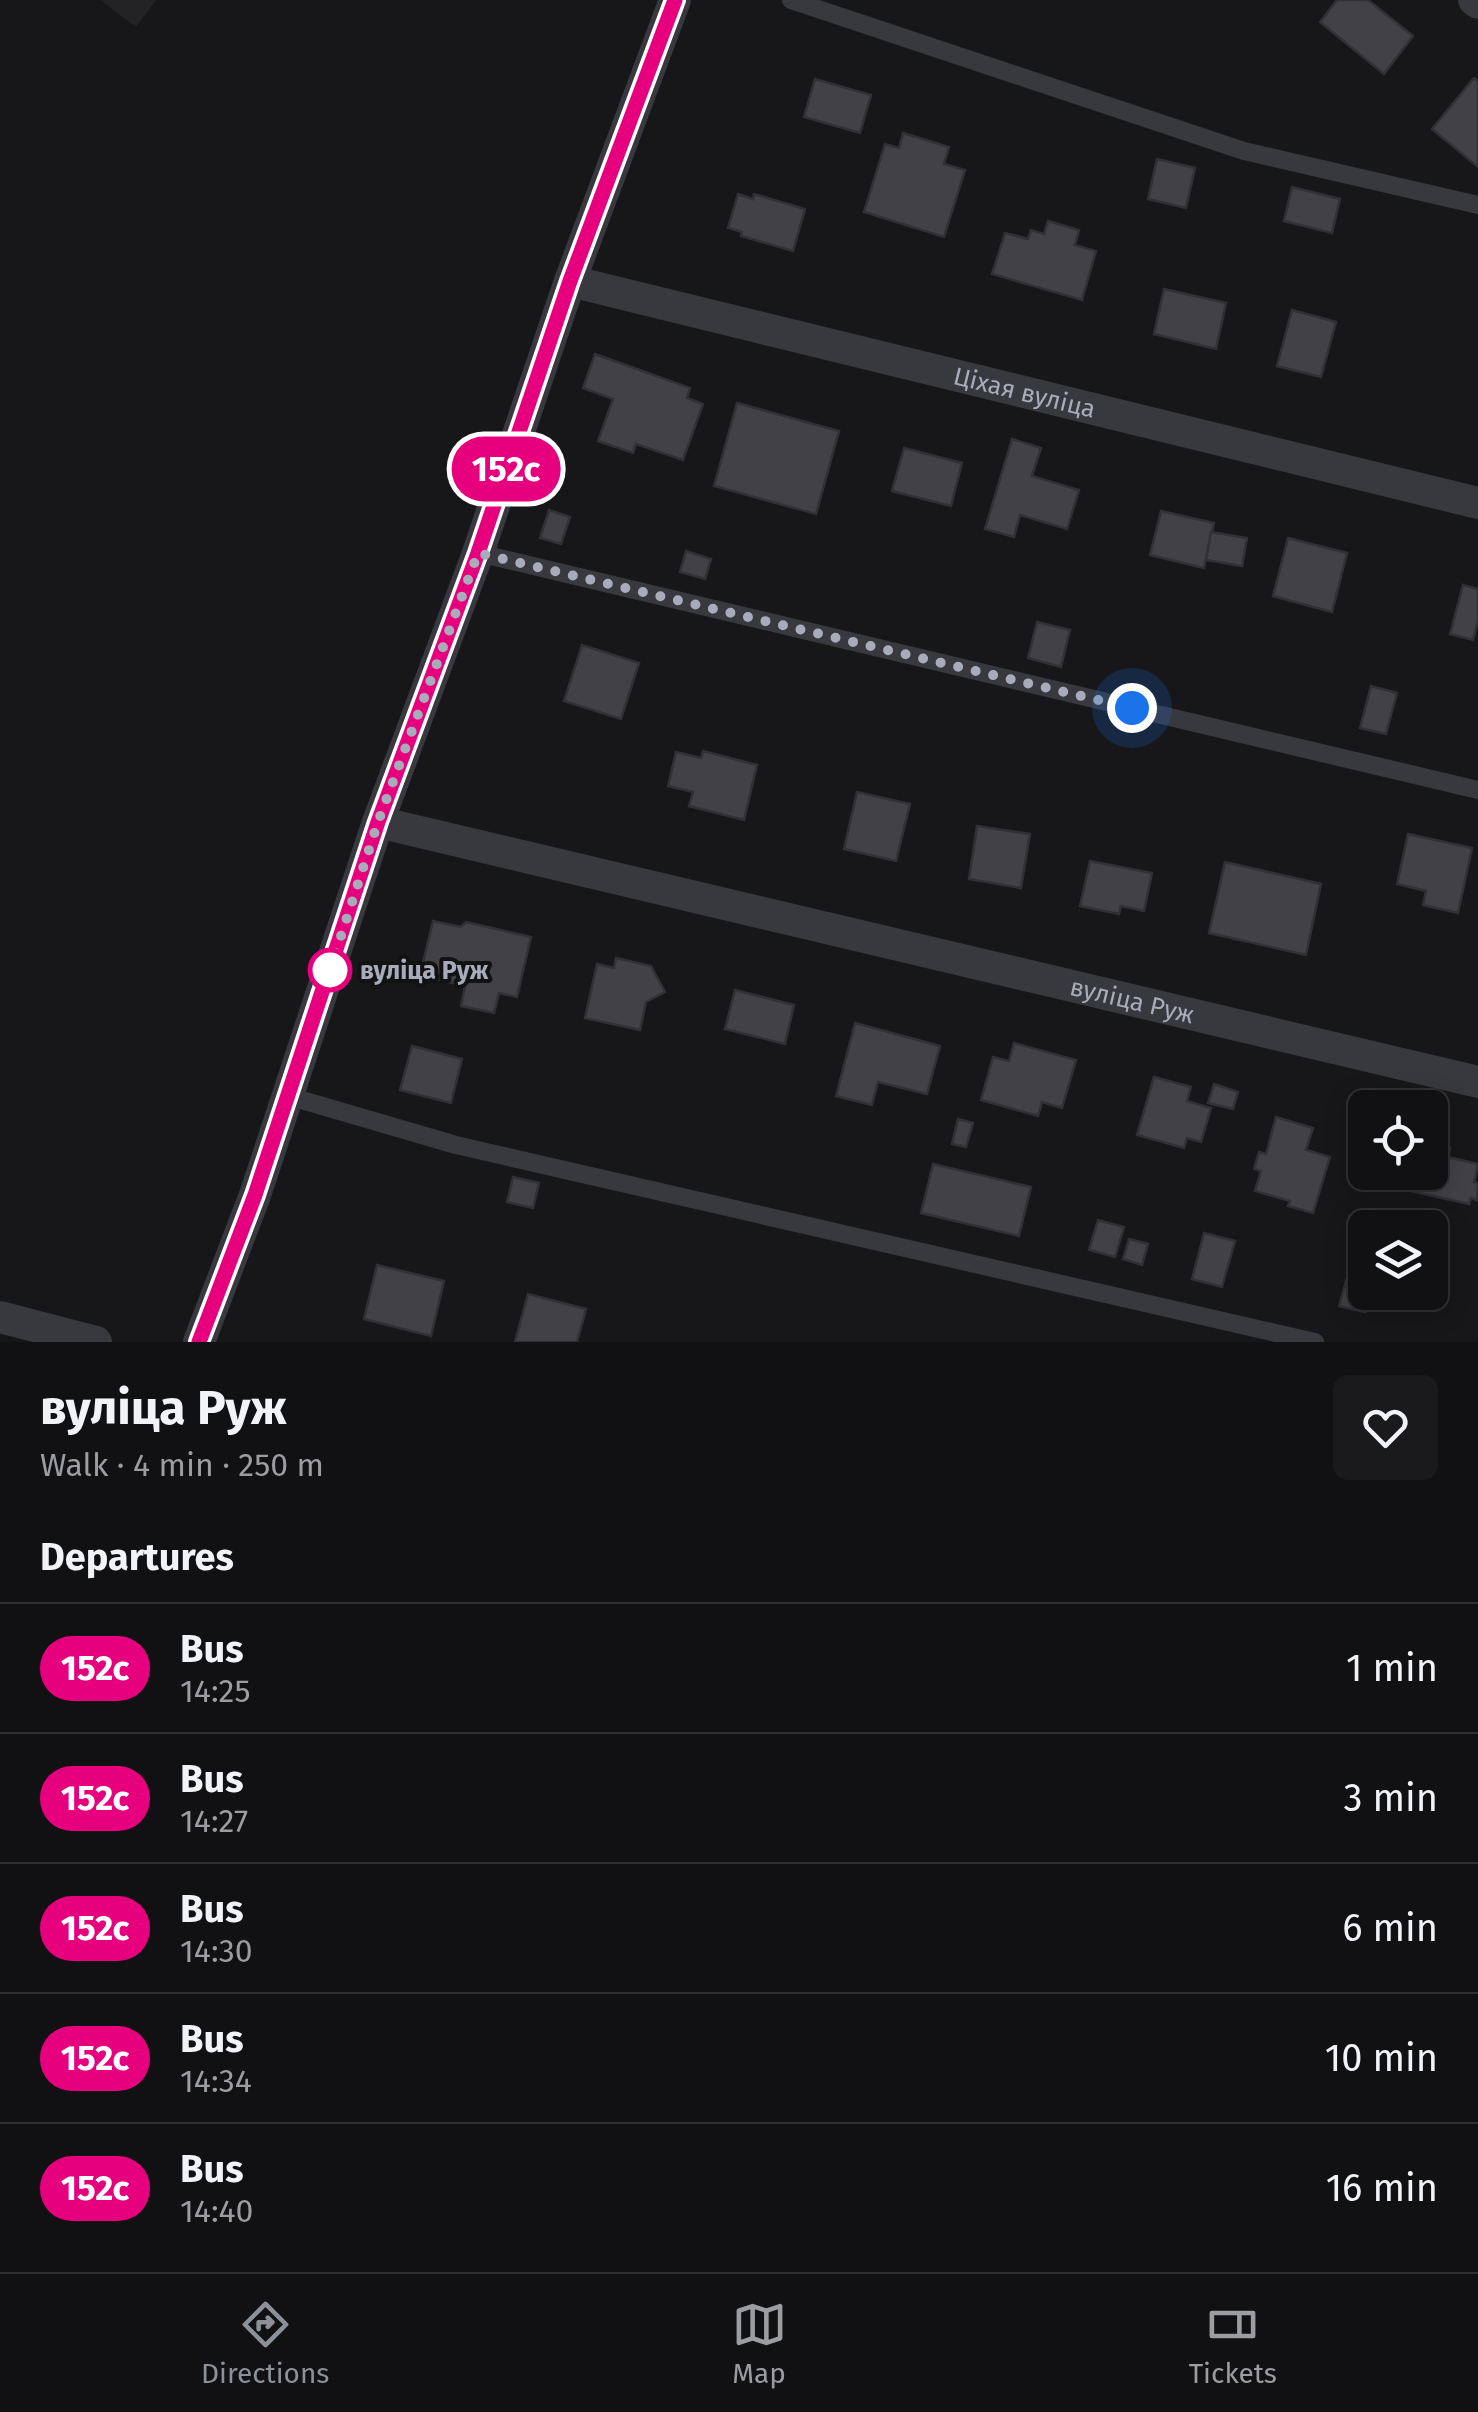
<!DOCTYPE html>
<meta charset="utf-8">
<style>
body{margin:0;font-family:"Fira Sans",sans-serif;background:#1a1a1c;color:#f1f3f6;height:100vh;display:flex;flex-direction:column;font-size:38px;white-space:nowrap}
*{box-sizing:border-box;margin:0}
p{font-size:32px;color:#9c9da0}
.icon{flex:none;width:55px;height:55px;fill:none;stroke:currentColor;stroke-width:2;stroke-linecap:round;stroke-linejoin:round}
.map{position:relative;height:1342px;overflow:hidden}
.details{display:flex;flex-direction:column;background:#111113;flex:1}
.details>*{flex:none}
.badge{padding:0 20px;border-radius:32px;font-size:35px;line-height:65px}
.buttons{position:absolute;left:1348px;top:1090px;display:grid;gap:20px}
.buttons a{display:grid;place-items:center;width:100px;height:100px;border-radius:15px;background:#111113;box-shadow:0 5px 25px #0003,0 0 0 2px #303133;font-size:50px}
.you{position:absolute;width:50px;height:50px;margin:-25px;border:8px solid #fff;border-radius:50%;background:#1a73e8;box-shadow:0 0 0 15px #1a73e833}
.map>.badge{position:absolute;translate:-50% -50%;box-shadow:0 0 0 5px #fff}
h2{padding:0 40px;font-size:38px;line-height:90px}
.round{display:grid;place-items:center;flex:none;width:105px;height:105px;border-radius:15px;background:#1a1a1c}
.headline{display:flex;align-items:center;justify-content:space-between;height:170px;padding:0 40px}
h1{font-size:48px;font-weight:700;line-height:75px}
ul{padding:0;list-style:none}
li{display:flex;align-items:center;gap:30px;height:130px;padding:0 40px;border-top:2px solid #303133}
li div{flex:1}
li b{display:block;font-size:38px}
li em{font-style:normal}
li .badge{min-width:110px;font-weight:700;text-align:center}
.dock{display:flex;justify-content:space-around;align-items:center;height:140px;border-top:2px solid #303133;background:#111113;font-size:28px;color:#9c9da0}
.dock a{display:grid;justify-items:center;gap:5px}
.dock .on{color:#8c9099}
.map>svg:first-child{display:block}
.built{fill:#232326}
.building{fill:#414146;stroke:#313135;stroke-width:2.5}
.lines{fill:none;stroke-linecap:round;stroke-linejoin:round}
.lane{stroke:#38383f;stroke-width:18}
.street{stroke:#38383f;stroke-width:32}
.line-casing{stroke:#fff;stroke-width:22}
.line{stroke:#e6007e;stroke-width:15}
.walk{stroke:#a8acba;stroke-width:10;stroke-dasharray:0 18}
.stop-dot{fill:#fff;stroke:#e6007e;stroke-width:5}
.labels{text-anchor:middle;stroke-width:8;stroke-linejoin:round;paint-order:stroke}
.street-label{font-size:25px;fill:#a8acba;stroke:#121214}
.stop-label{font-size:25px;font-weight:bold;fill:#a8acba;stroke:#121214;text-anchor:start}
</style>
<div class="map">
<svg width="1478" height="1342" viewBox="0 0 1478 1342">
<rect width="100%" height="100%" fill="#171719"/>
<!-- built -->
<path class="built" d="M100,0H156L136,27Z"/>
<!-- building -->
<g class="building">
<path d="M1337,0H1368L1413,36L1384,74L1320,22Z"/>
<path d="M1474,78L1478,81V167L1432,129Z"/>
<path d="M815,79L871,95L860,133L804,117Z"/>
<path d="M903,133L949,147L944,164L965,170L944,237L864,212L885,144L899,148Z"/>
<path d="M1157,159L1195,168L1186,208L1148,199Z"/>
<path d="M1292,187L1340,199L1332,233L1284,221Z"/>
<path d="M738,194L753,199L754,194L805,209L793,251L741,236L742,232L728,228Z"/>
<path d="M1048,221L1079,230L1075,245L1096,251L1082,300L992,274L1005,233L1028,239L1031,230L1044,234Z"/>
<path d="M1164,289L1226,303L1216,349L1154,334Z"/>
<path d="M1292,310L1336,322L1321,377L1277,366Z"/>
<path d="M595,354L690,388L687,398L703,404L683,460L636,444L633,453L598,441L613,399L583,388Z"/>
<path d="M737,403L839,431L816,514L714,486Z"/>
<path d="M1012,439L1041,448L1032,476L1079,490L1067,529L1020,515L1014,537L985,529Z"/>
<path d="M904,448L962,463L951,506L892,491Z"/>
<path d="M549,510L570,517L561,544L540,538Z"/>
<path d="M1161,511L1214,523L1204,568L1150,555Z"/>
<path d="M1211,532L1247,538L1242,566L1206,560Z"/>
<path d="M1288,538L1347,553L1332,612L1273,596Z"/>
<path d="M686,551L711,559L705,579L680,572Z"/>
<path d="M1463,585L1478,589V620L1473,640L1450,634Z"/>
<path d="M1037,622L1070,630L1061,667L1028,658Z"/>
<path d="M582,645L639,663L621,719L564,701Z"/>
<path d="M1371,686L1397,693L1386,734L1360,728Z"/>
<path d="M703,751L757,765L744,820L689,806L693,792L668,786L676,752L701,758Z"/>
<path d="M857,792L910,804L896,861L844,849Z"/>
<path d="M977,826L1030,834L1021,888L969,879Z"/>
<path d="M1408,834L1472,848L1458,913L1423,905L1426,891L1397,884Z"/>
<path d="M1090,861L1152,873L1144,911L1121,906L1119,914L1080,906Z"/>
<path d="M1225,862L1321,884L1306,955L1209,933Z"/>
<path d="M433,921L461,927L466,922L531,937L517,997L499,993L494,1013L461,1006L465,986L420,975Z"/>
<path d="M616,958L651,966L665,992L646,1002L640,1030L585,1018L597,964L614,968Z"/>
<path d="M735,990L794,1005L785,1044L725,1029Z"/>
<path d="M855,1023L940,1046L927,1094L878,1082L872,1105L836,1096Z"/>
<path d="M1014,1043L1076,1060L1062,1108L1042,1102L1038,1116L981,1100L993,1057L1009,1061Z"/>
<path d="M412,1046L462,1059L451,1103L400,1090Z"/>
<path d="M1154,1077L1191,1087L1187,1101L1211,1108L1201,1142L1187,1138L1184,1148L1137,1135Z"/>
<path d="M1214,1084L1238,1092L1233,1109L1208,1103Z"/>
<path d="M1276,1117L1313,1128L1306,1150L1330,1157L1313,1213L1288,1206L1290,1201L1255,1191L1261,1171L1254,1169L1259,1152L1266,1154Z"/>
<path d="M958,1119L973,1123L966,1147L952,1144Z"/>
<path d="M1436,1145L1450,1148L1448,1157L1478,1164L1474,1182L1478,1183L1477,1200L1471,1198L1469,1204L1393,1187L1396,1172H1430V1155H1434Z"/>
<path d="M933,1164L1031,1187L1019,1236L921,1213Z"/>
<path d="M513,1177L539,1183L533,1208L507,1202Z"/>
<path d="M1098,1220L1124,1227L1115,1257L1089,1250Z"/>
<path d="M1204,1233L1235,1241L1222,1287L1192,1279Z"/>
<path d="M1129,1239L1148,1244L1142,1265L1123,1259Z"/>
<path d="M1356,1246L1365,1249V1292H1370L1365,1312L1339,1306Z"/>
<path d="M377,1265L444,1281L431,1336L364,1319Z"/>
<path d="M528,1294L586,1309L577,1342H515Z"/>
</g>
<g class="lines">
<!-- lane -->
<g class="lane">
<path d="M791,0L1244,151L1478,205"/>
<path d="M478,553L1478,790"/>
<path d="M288,1096L456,1145L1315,1342"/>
</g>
<!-- street -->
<g class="street">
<path d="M1474,0L1478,3"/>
<path id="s1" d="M570,281L1478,503"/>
<path id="s2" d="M378,822L1478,1082"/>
<path d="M0,1317L96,1342"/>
<path d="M199,1342L255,1195L378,822L478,553L570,281L675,0"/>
</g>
</g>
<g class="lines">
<!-- line casing -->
<g class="line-casing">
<path id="line" d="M199,1342L255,1195L378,822L478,553L570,281L675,0"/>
</g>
<!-- line -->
<use href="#line" class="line"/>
<!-- walk -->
<path class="walk" d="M330,970L378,822L478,553L1132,708"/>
</g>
<!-- markers -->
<circle class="stop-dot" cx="330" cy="970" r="20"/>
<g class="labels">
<!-- street labels -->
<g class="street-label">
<text dy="9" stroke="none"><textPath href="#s1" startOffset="468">Ціхая вуліца</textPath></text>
<text dy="9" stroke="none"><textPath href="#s2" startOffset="775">вуліца Руж</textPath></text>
</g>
<!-- stop labels -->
<g class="stop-label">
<text x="360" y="979">вуліца Руж</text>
</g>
</g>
</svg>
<div class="buttons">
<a><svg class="icon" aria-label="locate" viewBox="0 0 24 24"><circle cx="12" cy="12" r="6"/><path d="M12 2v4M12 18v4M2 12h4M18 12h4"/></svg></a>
<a><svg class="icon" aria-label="layers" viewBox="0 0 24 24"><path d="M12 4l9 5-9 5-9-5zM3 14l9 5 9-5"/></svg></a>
</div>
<div class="you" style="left:1132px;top:708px"></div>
<b class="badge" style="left:506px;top:469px;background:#e6007e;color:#fff">152с</b>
</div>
<section class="details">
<div class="headline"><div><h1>вуліца Руж</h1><p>Walk · 4 min · 250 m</p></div><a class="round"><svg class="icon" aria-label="heart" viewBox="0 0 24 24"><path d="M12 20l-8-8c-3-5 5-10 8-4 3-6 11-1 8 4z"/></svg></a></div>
<h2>Departures</h2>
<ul>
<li><span class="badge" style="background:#e6007e;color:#fff">152с</span><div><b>Bus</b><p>14:25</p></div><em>1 min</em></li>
<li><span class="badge" style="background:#e6007e;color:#fff">152с</span><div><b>Bus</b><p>14:27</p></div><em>3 min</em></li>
<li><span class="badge" style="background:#e6007e;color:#fff">152с</span><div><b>Bus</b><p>14:30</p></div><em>6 min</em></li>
<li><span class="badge" style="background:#e6007e;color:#fff">152с</span><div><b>Bus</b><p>14:34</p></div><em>10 min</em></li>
<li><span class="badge" style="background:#e6007e;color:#fff">152с</span><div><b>Bus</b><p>14:40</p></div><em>16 min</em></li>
</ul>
</section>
<nav class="dock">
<a class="on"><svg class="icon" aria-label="directions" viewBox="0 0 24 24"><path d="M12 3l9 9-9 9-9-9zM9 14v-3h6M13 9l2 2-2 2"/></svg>Directions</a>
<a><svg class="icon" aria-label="map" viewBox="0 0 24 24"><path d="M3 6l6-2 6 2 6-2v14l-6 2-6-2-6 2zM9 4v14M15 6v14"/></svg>Map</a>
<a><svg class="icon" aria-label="tickets" viewBox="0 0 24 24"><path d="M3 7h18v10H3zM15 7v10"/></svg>Tickets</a>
</nav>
